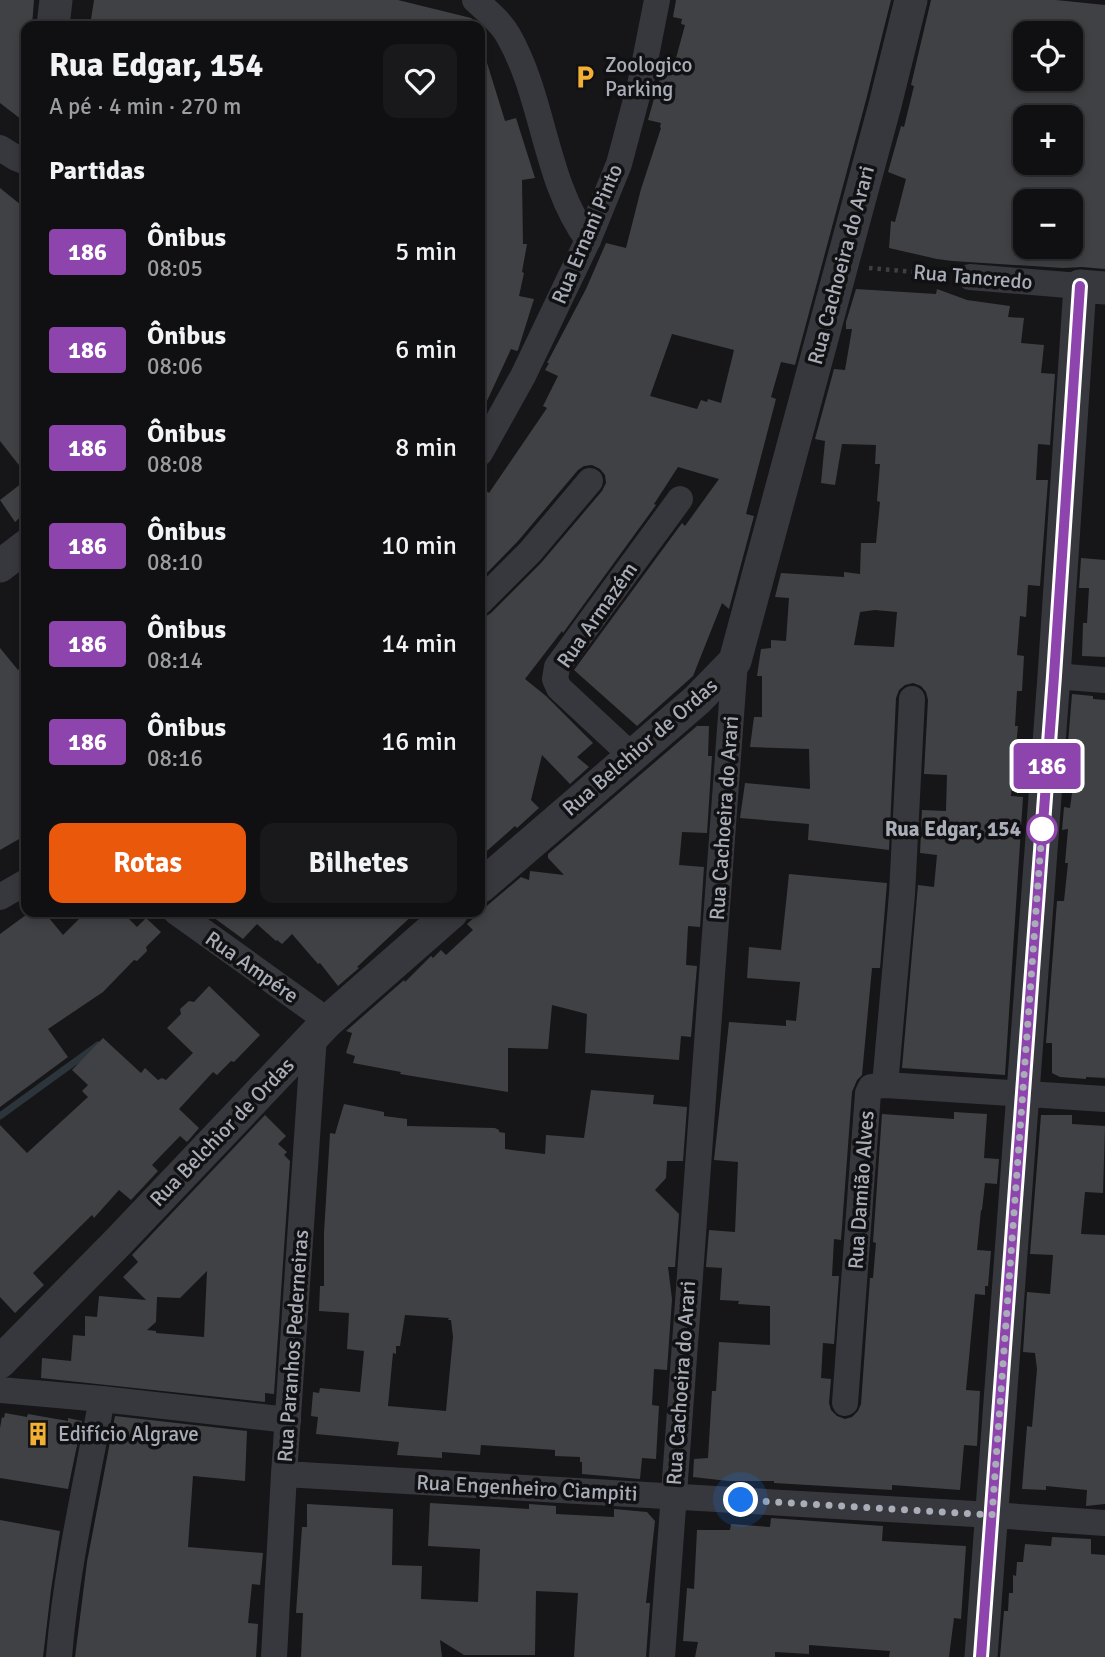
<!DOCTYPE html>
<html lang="pt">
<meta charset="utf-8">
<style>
body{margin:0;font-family:Signika,sans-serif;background:#19191b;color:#f1f3f6;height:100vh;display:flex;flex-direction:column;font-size:26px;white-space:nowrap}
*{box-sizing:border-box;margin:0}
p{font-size:23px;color:#9c9d9f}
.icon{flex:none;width:38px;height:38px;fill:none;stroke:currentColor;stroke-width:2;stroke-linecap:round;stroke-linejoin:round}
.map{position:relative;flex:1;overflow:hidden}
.sheet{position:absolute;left:21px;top:21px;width:464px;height:896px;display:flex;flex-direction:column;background:#101012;border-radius:14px;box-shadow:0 4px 10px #0003,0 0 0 2px #303032}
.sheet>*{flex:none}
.badge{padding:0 14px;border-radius:5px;font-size:24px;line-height:46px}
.buttons{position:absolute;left:1013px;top:21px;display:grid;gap:14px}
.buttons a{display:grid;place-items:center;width:70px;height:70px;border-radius:14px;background:#101012;box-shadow:0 4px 10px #0003,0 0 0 2px #303032;font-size:35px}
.you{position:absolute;width:35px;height:35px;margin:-18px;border:5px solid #fff;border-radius:50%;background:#1a73e8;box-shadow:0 0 0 10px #1a73e833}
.map>.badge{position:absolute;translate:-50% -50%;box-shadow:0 0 0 4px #fff}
h2{padding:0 28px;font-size:26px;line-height:63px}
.round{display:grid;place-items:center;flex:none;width:74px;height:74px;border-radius:14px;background:#19191b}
.headline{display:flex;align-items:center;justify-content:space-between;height:119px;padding:0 28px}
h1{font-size:33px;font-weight:700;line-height:52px}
.cta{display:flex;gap:14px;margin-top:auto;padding:14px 28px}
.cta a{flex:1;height:80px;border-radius:14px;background:#ea580c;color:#fff;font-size:28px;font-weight:700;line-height:80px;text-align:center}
.cta a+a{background:#19191b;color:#f1f3f6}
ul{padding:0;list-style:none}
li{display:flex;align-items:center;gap:21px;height:98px;padding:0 28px}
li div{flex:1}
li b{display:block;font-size:26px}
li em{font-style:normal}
li .badge{min-width:77px;font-weight:700;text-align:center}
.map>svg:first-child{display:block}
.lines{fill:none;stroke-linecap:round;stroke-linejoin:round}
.stream{stroke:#2c353c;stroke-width:7}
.building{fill:#404145;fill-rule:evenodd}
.path{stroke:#3d3f44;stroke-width:4.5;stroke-dasharray:3.5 5;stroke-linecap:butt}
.minor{stroke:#37383d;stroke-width:26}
.tertiary{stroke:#37383d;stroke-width:33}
.line-casing{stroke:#fff;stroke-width:16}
.line{stroke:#8e44ad;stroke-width:10}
.walk{stroke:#a8adb8;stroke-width:7;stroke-dasharray:0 12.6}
.stop-dot{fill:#fff;stroke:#8e44ad;stroke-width:3.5}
.labels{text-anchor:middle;stroke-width:7;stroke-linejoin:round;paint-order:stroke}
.poi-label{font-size:21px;fill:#a8adb8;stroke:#111113;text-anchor:start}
.street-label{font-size:21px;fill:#a8adb8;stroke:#111113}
.stop-label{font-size:21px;font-weight:bold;fill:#a8adb8;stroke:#111113;text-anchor:end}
</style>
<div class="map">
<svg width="1105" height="1657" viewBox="0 0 1105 1657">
<rect width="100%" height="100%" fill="#161618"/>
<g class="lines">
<!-- stream -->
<path class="stream" d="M0,1116L98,1045"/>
</g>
<!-- building -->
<g class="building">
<path d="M0,0H34L32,26H26V123L0,103Z"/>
<path d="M94,0H398L471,18L476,22V26H90Z"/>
<path d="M676,0H891L866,100L795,365L781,362L771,397L776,399L746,514L754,516L729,609L722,603L693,676L637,726L574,670L682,523L685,526L719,479L678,467L654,504L656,505L563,633L562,631L525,679L546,696L593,743L577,757L589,767L570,784L542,755L531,800L539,808L517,828L515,826L480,857V617H485L491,613L541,563L602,491L606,483L605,475L600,469L592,465L584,466L578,470L518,541L480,580V486L489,493L547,408L543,406L558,376L545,370L549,363H547L586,289L606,243L626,248L641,189L661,128L660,127L661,123L648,120L662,70L672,73L685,25L681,24L682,19L673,17ZM672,334L734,350L721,403L708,399L707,402L701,400L697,409L650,396Z"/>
<path d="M931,0H1056L1105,5V269L1082,267L1063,268L952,261L937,259L889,248L891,221L895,222L906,179L888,172L901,126L904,127L914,86L911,85ZM1026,33H1071V80L1026,79ZM1026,117H1071V163H1026ZM1026,201H1071V247H1026Z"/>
<path d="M484,53L505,121L516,118L535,178L522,180L523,244H527L522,272L524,273L519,296L534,299L518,350L517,351L511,349L480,416V187H486L480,148V54Z"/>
<path d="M0,188L26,209V474L0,441Z"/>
<path d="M856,289L936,294L937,289L967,300L1010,306L1008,317L1024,318L1021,343L1044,345L1041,373L1055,374L1050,445L1038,444L1036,480H1048L1040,586L1028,585L1026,617L1020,616L1017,655L1024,656L1022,691H1017L1015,726H1018L1011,796L1023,797L1005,1075L902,1068L918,885L934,887L937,855L920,853L922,810L946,811L947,775L924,774L928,700L926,692L921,686L913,683L905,685L899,690L896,698L889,850L808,840L809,824L740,818L745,783L810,789L809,749L750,747L754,717H762V676H757L761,649L771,648V640L786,641L789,598L775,597L781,573L844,577V572L860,574L861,543H876L880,502L877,501L880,464H875L876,445L842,444L835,485L821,483L825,441L815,439L834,369L845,370L852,329H846V322ZM875,610L897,612L894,647L854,645L860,612Z"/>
<path d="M26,480V512L15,522L0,500Z"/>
<path d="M1081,558L1105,560V657L1082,656L1083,623H1087L1089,588H1079Z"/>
<path d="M0,648L18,670L26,664V835L0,850Z"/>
<path d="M1072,694L1093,696V699L1105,700V1078L1086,1077V1079L1060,1077L1052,1073V1043H1046L1057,901H1064L1068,863H1065L1068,829L1062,830L1064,807L1070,808L1072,793L1074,755H1067Z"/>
<path d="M697,726H709L708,756H712L707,833L682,832L679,865L704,867L700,927L688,926L686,965L697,966L691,1037L681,1036L679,1060L585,1053L587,1014L552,1005L548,1049L508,1048V1092L400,1074L401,1072L353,1063L355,1056L346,1053L352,1033L346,1031L404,980L405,982L431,956L433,958L441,950L446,955L473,930L467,924L489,904L521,877L529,880L530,871L564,875L548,858V854Z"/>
<path d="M789,874L887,883L880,968H872L862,1075L857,1080L852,1092L841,1240L834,1239L832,1276H839L834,1344L823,1343L821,1378L831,1379L829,1403L831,1410L837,1416L845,1419L852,1417L858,1411L861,1404L870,1278H873L876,1243L873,1242L882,1114L954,1119V1112L987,1114L984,1158L999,1159L997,1184L985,1183L982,1210H981L977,1250L991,1251L988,1286H985V1295L975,1294L966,1390L980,1391L977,1446L964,1445L960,1490L892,1485V1490L774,1483V1481H728L693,1477L694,1459L708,1458L712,1391H716L719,1342L770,1345V1306L738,1304L739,1301L720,1300L722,1268L706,1267L709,1230L735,1232L738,1162L714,1160L729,1022L786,1026V1020L796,1021L800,982L747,978L749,947L781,950Z"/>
<path d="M30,912H44L63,935L86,912H122L137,927L146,918L161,932L146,947L147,951L137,961L134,960L103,992L48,1029L68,1057L0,1107V934Z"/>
<path d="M206,912H416L357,967L359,968L338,986L320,963L318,964L292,934L282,944L277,940L276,941L257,924L243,939Z"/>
<path d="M209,986L260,1035L234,1062L231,1061L217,1075L213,1072L179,1109L199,1128L187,1142L180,1136L152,1165L158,1171L131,1200L119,1190L94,1218L92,1215L33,1273L44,1285L15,1313L0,1297V1125L27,1153L88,1097L82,1091L88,1085L72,1070L103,1038L141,1073L145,1068L158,1080L162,1078L166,1080L193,1053L167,1028L181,1014L180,1009L189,1001L194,1002Z"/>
<path d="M591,1090L654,1095L653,1104L687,1107L683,1161H667L666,1178L655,1190L679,1214L675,1267H668L672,1299L667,1370L654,1369L652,1405L659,1406L656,1459L642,1458L640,1479L582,1474V1462H580V1457L555,1456V1450L481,1445L480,1455L442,1452V1458L397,1455L399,1442L316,1434L318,1417L311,1416L313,1392L319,1393L320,1388L360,1392L364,1351L347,1349L349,1313L319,1311L320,1286H324V1233L330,1133L335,1134L344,1104L384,1112V1116L407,1119V1126L495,1128L499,1130V1132L505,1133V1149L545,1154L546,1135L584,1138ZM405,1315L449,1318L448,1320H451L453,1337L446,1411L388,1406L393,1353L396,1354V1346H400Z"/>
<path d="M265,1115L286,1136L278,1144L287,1152L284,1155L290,1161L274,1394L265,1393V1402L41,1378L42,1358L71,1361L73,1335L85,1336V1316L97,1317L99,1296L146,1300L123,1277L138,1262L132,1255ZM207,1271L204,1337L156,1333V1331L147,1330L156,1322L157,1297L180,1298Z"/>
<path d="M1041,1115H1072V1124L1105,1126L1103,1193L1085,1192L1081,1234L1105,1235V1504L1086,1506L1087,1490L1046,1486V1490L1022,1489L1027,1426L1032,1427L1037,1369L1035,1353L1023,1352L1027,1292L1050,1294L1053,1255L1030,1254Z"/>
<path d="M5,1413L27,1417L28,1414L68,1421V1418L82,1421L68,1489L0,1478V1428L2,1417L4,1418Z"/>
<path d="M115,1416L247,1431L245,1481L193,1476L188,1547L263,1553L260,1585L252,1584L248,1623L258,1624L256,1657H75L87,1562Z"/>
<path d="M430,1503L529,1509V1504L556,1506V1514L614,1517V1509L647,1512L655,1521L646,1603H650L646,1657H574L578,1593L536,1591L535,1655H464L440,1640L442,1657H301L303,1613H296L302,1527H307V1504L393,1509L392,1565L422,1566L421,1599L478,1602L480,1549L428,1546Z"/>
<path d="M771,1518L883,1526L882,1541L966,1546L961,1619L954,1618L949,1657H889L890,1651L809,1645V1654L775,1652V1657H695L698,1642L683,1641L687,1588L694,1589L697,1530H730L731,1524L770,1527Z"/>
<path d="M0,1520L60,1531L51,1590L43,1657H0Z"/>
<path d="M1052,1537L1091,1539V1554L1105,1555V1657H1000L1004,1611H1008L1009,1593H1013V1575L1016,1576L1017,1562H1023L1025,1544L1051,1546Z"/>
</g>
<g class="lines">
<!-- path -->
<path class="path" d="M869,268L948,275"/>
<!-- minor -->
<g class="minor">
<path d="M475,0C487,11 500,21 508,35C545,100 544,180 588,240"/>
<path d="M0,148L16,158L26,162"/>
<path d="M970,277L1080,286"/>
<path d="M480,453L523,376L588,240L619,164L641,81L657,0"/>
<path d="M480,602L530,552L590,481"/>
<path d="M1054,676L1105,680"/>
<path d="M631,755L559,688L555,679L557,667L680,499"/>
<path d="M0,897L26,882"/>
<path d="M176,912L328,1021"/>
<path d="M885,1085L902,894L912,699"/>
<path d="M0,1390L102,1399L288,1420"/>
<path d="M845,1403L868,1093L871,1087L885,1085L1105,1099"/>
<path d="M284,1474L992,1515L1105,1523"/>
<path d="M59,1657C66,1570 86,1484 102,1399"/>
<path d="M274,1657L284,1474L314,1035"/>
<path d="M662,1657L735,661"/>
</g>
<!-- tertiary -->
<g class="tertiary">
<path d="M53,26L56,0"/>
<path d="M0,566L26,546"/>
<path d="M480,887L697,700L735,661L885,105L911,0"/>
<path d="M0,1362L119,1241L328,1021L452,912"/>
<path d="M981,1657L1054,676L1080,286L1105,288"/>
</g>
</g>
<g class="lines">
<!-- line casing -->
<g class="line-casing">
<path id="line" d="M981,1657L1054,676L1080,286"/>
</g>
<!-- line -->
<use href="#line" class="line"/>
<!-- walk -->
<path class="walk" d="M741,1500L992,1515L1042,829"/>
</g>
<!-- icons -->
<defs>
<g id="parking-bare" transform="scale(1.89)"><path d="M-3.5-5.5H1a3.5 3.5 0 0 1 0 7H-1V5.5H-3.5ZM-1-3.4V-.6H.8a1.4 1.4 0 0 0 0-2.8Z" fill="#f2b134" stroke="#111113" stroke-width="2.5" paint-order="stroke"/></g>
<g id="building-bare" transform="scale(1.89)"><path d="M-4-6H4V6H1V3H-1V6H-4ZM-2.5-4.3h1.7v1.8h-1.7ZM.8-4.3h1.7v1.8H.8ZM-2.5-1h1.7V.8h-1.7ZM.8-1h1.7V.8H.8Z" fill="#f2b134" stroke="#111113" stroke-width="2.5" paint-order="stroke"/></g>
</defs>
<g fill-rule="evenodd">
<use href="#parking-bare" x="585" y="77"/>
<use href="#building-bare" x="38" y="1434"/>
</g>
<!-- markers -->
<circle class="stop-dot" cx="1042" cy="829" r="14"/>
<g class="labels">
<!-- poi labels -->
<g class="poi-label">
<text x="605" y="72">Zoologico<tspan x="605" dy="24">Parking</tspan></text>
<text x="58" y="1441">Edifício Algrave</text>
</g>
<!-- street labels -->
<g class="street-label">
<text transform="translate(587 234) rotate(-67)" y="7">Rua Ernani Pinto</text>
<text transform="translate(841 265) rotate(-75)" y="7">Rua Cachoeira do Arari</text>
<text transform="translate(973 277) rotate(5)" y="7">Rua Tancredo</text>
<text transform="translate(597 615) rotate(-55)" y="7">Rua Armazém</text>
<text transform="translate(640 747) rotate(-41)" y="7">Rua Belchior de Ordas</text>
<text transform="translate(724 818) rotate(-86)" y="7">Rua Cachoeira do Arari</text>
<text transform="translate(252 967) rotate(35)" y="7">Rua Ampére</text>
<text transform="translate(222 1132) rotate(-46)" y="7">Rua Belchior de Ordas</text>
<text transform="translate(861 1190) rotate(-86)" y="7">Rua Damião Alves</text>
<text transform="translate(293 1346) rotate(-86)" y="7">Rua Paranhos Pederneiras</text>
<text transform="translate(681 1383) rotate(-86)" y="7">Rua Cachoeira do Arari</text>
<text transform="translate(527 1488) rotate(3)" y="7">Rua Engenheiro Ciampiti</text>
</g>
<!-- stop labels -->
<g class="stop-label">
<text x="1021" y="836">Rua Edgar, 154</text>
</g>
</g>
</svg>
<div class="buttons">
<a><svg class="icon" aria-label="locate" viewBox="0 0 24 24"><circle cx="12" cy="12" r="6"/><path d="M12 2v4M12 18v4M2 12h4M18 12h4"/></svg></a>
<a>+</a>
<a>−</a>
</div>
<div class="you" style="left:741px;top:1500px"></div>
<b class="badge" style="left:1047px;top:766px;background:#8e44ad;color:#fff">186</b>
<section class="sheet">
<div class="headline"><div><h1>Rua Edgar, 154</h1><p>A pé · 4 min · 270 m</p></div><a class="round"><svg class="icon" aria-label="heart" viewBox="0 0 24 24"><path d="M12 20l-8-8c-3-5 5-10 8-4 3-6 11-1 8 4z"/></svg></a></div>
<h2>Partidas</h2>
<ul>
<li><span class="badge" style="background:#8e44ad;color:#fff">186</span><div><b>Ônibus</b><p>08:05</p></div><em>5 min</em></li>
<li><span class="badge" style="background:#8e44ad;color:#fff">186</span><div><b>Ônibus</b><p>08:06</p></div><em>6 min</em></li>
<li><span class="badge" style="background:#8e44ad;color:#fff">186</span><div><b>Ônibus</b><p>08:08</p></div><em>8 min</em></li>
<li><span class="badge" style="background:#8e44ad;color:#fff">186</span><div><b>Ônibus</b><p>08:10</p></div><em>10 min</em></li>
<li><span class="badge" style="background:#8e44ad;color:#fff">186</span><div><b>Ônibus</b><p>08:14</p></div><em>14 min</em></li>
<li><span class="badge" style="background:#8e44ad;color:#fff">186</span><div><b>Ônibus</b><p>08:16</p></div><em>16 min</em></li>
</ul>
<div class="cta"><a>Rotas</a><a>Bilhetes</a></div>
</section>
</div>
